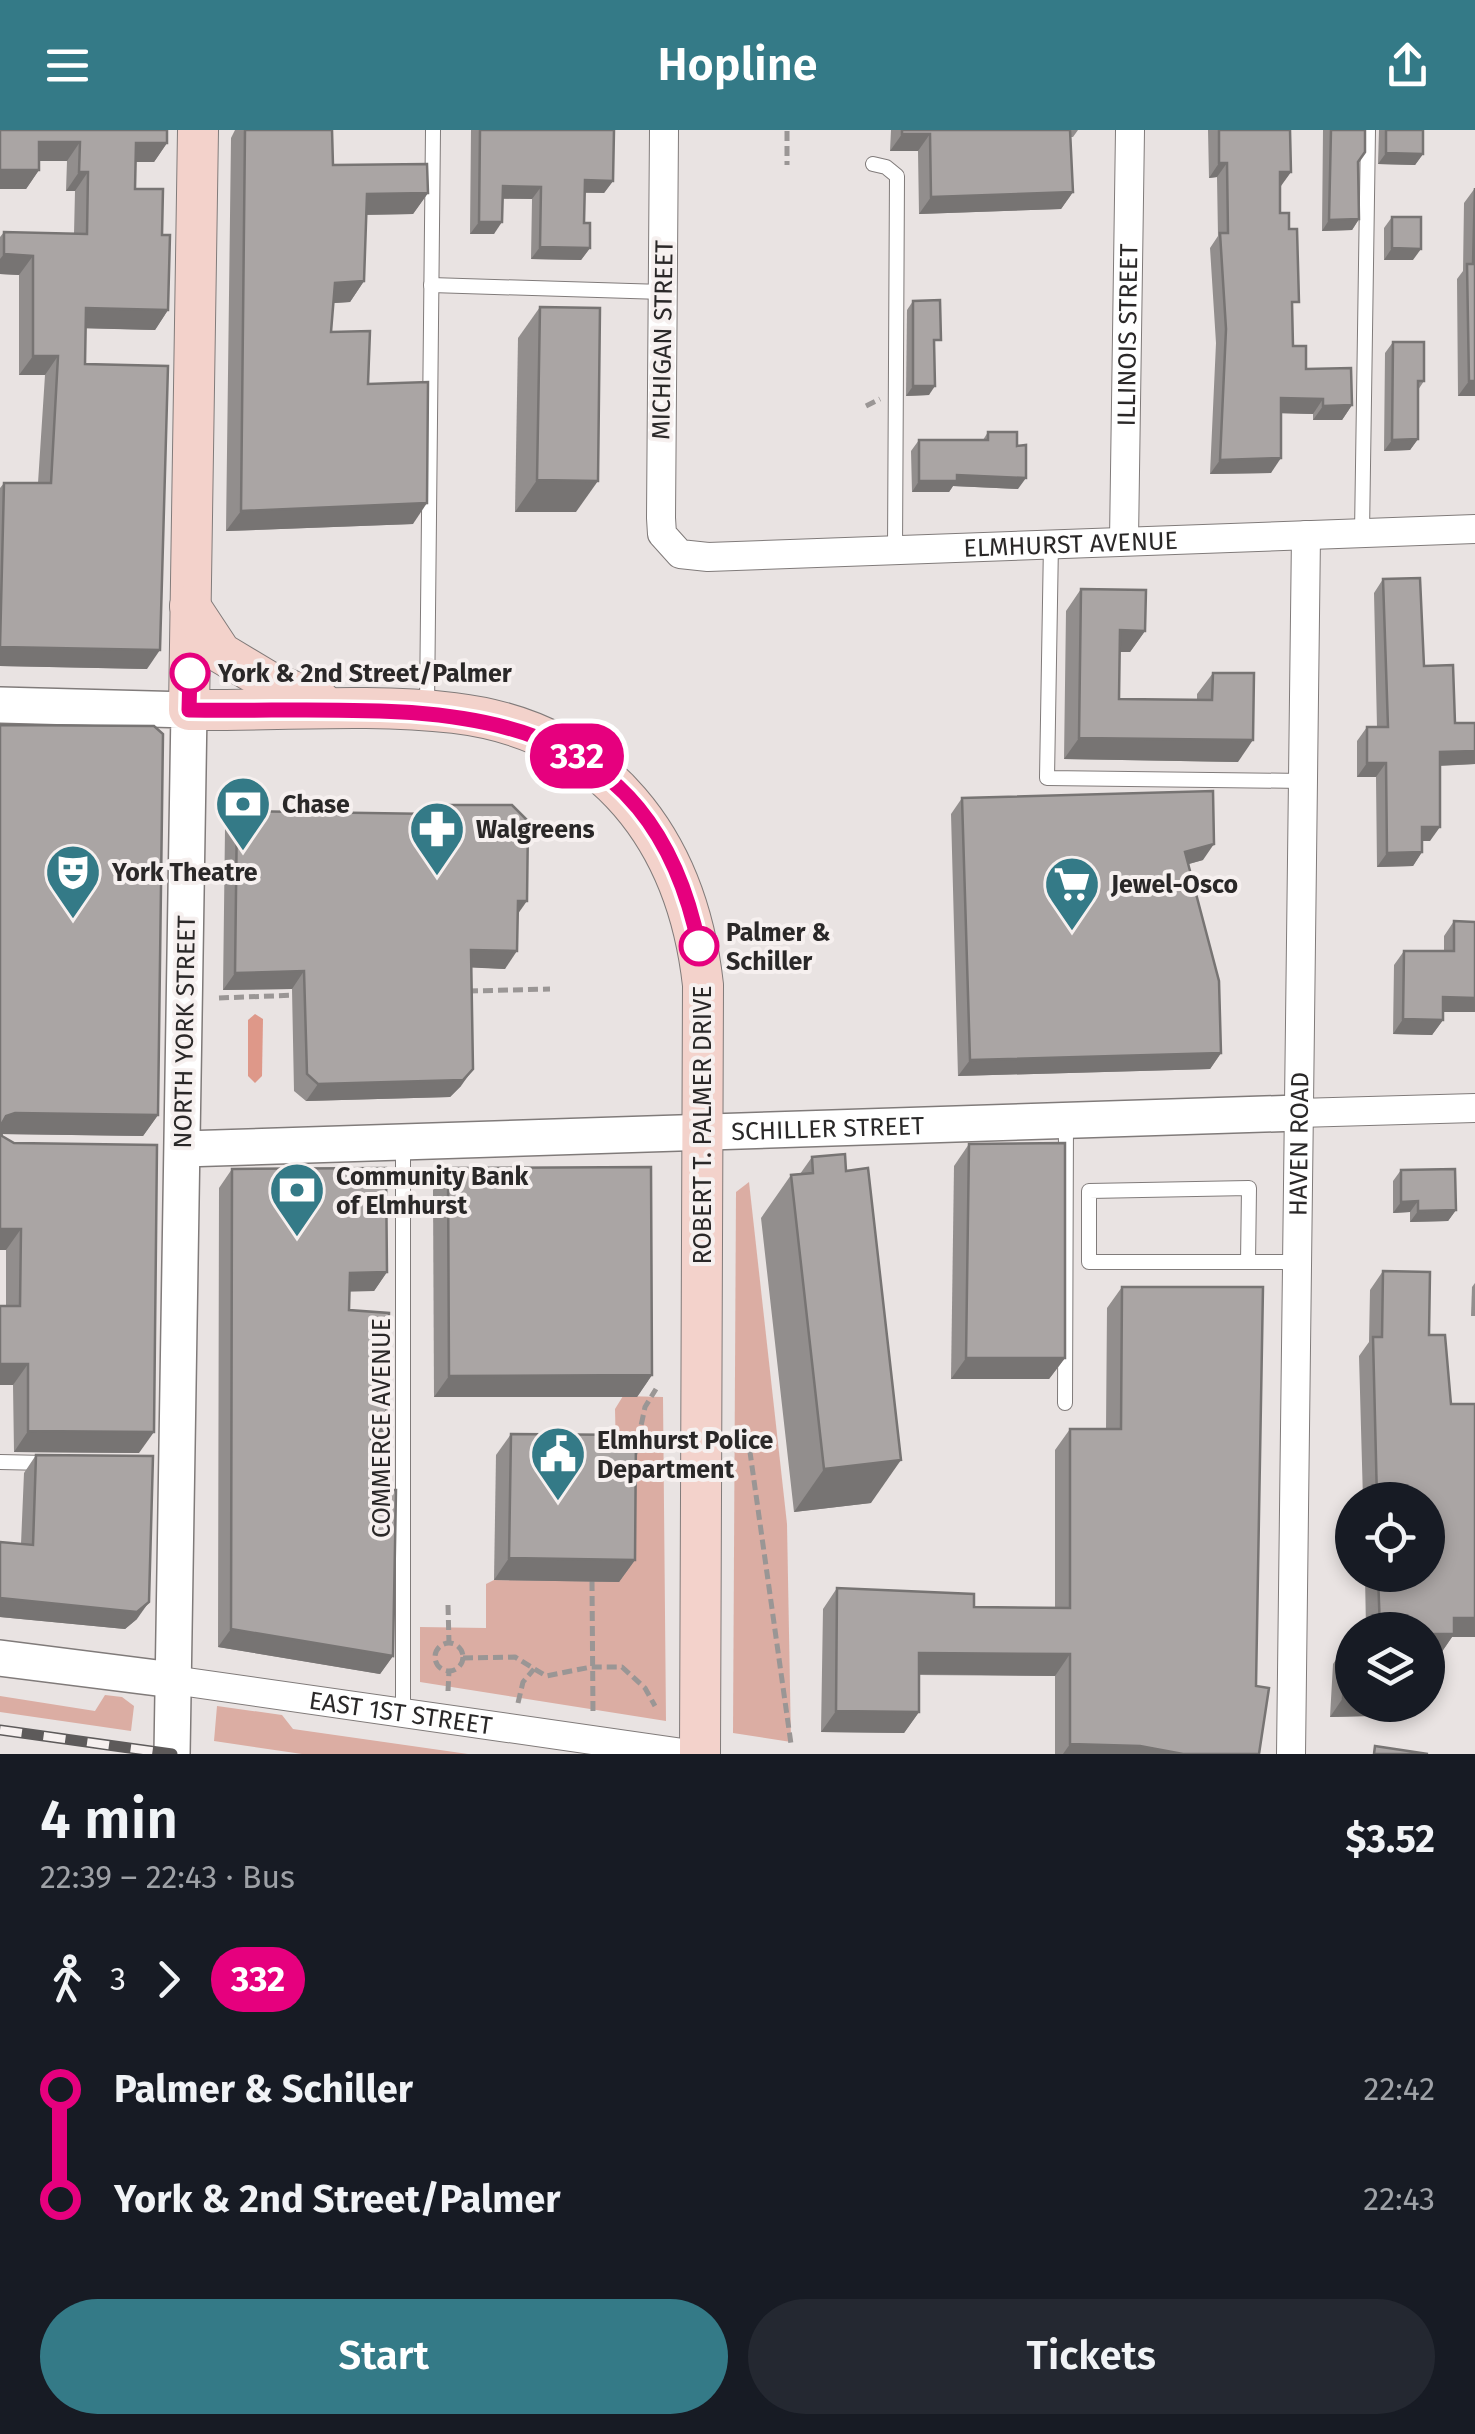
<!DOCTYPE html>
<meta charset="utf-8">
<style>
body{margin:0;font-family:"Fira Sans",sans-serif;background:#242831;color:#f1f3f6;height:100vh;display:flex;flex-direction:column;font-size:38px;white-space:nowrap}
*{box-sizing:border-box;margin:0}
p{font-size:32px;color:#9ea1a6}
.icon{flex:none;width:55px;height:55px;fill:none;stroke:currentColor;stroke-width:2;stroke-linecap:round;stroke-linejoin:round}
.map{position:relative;height:1624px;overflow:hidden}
.side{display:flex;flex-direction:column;background:#171b24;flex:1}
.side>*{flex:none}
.badge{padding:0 20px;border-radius:32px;font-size:35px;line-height:65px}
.buttons{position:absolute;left:1335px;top:1352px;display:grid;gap:20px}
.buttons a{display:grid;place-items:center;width:110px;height:110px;border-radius:50%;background:#171b24;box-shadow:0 5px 15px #0003;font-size:50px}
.map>.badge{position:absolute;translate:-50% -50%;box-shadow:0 0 0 5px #fff}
.legs{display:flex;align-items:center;gap:15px;height:110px;padding:0 40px;font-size:32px}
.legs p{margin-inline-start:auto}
.headline{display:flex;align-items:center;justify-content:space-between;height:170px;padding:0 40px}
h1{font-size:55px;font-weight:600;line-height:75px}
.cta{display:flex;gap:20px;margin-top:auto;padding:20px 40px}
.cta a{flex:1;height:115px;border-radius:60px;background:#347a87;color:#fff;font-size:40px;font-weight:600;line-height:115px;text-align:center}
.cta a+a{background:#242831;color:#f1f3f6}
ul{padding:0 40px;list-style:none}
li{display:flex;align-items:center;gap:35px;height:110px;font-size:38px}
li i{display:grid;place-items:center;width:15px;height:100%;margin:0 12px;background:currentColor}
li i::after{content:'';width:25px;height:25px;margin:-12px;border:8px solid;border-radius:50%;background:#171b24}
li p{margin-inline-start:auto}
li:first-child i{background:linear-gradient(#0000 50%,currentColor 0)}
li:last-child i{background:linear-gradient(currentColor 50%,#0000 0)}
header{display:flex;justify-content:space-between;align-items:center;height:130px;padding:0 40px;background:#347a87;color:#fff;font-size:45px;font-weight:600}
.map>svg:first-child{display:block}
.green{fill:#dbada3}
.water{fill:#de9889}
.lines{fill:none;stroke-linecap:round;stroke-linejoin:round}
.service-casing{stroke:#807b7a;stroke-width:16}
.minor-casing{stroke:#807b7a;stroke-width:30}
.tertiary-casing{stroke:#807b7a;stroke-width:38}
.secondary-casing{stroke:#807b7a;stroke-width:42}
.path{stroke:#9a9695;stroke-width:5;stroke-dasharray:10 5;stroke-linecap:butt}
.service{stroke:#fff;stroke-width:14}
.minor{stroke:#fff;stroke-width:28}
.tertiary{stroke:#fff;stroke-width:35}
.secondary{stroke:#f3d2cb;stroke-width:40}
.rail-casing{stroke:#5d5a5a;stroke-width:11}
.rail{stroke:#f6f0ef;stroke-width:8;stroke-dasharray:22;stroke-linecap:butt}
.wall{fill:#928e8d}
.shaded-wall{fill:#777473}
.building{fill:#aaa5a4;stroke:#777473;stroke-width:2.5}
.line-1-casing{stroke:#fff;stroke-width:22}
.line-1{stroke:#e6007e;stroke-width:15}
.stop-1-dot{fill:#fff;stroke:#e6007e;stroke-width:5}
.labels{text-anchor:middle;stroke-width:8;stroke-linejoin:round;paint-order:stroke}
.street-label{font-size:25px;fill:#2a2828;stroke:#f6f0ef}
.stop-label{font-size:25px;font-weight:bold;fill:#2a2828;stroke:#f6f0ef;text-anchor:start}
.poi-label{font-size:25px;font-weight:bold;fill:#2a2828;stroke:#f6f0ef;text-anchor:start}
</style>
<header><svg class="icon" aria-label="menu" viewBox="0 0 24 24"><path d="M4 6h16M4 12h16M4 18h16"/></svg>Hopline<svg class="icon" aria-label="share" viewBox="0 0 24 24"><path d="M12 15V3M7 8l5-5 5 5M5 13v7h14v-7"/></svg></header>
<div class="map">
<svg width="1475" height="1624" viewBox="0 0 1475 1624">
<rect width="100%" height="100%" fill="#e9e3e2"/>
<!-- green -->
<g class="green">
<path d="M749,1052L787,1394L791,1612L733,1603L736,1062Z"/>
<path d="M623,1266L663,1267L666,1591L420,1552V1497L486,1498V1454L494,1450L619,1451L615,1279Z"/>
<path d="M105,1565L122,1567L134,1576L131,1601L0,1582V1566L95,1581Z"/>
<path d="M217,1576L282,1585L293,1599L468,1624H302L214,1611Z"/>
</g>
<!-- water -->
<path class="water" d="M255,884L263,889L262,946L255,953L248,946V890Z"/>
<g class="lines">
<!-- service casing -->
<g class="service-casing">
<g id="service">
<path d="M873,34L886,37L897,46L895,420"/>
<path d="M431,155L663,162"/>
<path d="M1362,403L1368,0"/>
<path d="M1051,413L1047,648L1303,651"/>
<path d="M427,579L433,0"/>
<path d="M1248,1132L1249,1058L1089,1061V1132H1297"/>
<path d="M1065,1273L1066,989"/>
<path d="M0,1332L46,1333"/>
<path d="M403,1584V1013"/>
</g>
</g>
<!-- minor casing -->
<g class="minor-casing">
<g id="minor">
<path id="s1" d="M664,0L661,388L662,404L680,424L708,427L1475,399"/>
<path id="s2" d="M1124,410L1130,0"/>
<path d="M1298,983L1475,978"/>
<path id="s3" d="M173,1550L690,1624"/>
<path id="s4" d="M1291,1624L1306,405"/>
</g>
</g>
<!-- tertiary casing -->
<g class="tertiary-casing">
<g id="tertiary">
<path d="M0,575L189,580L172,1624"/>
<path id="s5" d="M183,1019L1298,983"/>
<path d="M0,1528L173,1550"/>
</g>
</g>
<!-- secondary casing -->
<g class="secondary-casing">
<g id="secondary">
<path d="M198,0L189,580C276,581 368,573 454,583C606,601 687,711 703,855L700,1624"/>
<path d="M190,476L221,523L271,553L320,571"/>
</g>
</g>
<!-- path -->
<g class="path">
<path d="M787,1V35"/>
<path d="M866,276L880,269"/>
<path d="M468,861L550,859"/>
<path d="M219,868L297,865"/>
<path d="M740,1312L749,1315L791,1614"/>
<path d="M635,1324L645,1277L656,1259"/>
<path d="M592,1451L593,1585"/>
<path d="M448,1475L449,1513"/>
<circle cx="449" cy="1527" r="14"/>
<path d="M463,1528L515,1527L546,1546L591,1537H622L645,1558L655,1576"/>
<path d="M448,1561L449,1541"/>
<path d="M518,1573L523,1552L534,1539"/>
</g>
<!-- service -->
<use href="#service" class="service"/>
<!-- minor -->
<use href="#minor" class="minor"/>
<!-- tertiary -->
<use href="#tertiary" class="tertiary"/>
<!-- secondary -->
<use href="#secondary" class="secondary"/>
<!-- rail casing -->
<g class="rail-casing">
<path id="rail" d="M0,1600L172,1624"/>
</g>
<!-- rail -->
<use href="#rail" class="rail"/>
</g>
<!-- wall -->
<g class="wall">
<path d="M0,0L167,13L154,32H136L135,59L162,105L168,180L155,200L86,198L85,234L147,539L0,536V358L4,353H38L45,245H19V145L0,144V107L4,102L74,104L75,61H66L67,31H39V40L26,59H0Z"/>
<path d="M235,0H332L333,35L428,63L413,84L366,85L364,151L350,172L333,173L331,202L368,254L413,394L226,401L231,8Z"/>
<path d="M471,0H614L613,51L604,63H585L584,93L590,118L581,130L531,129L532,69H503L494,104H470Z"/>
<path d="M891,0H1078L1073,7H1070L1073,62L1061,79L919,84L918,21H890Z"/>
<path d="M1208,0H1290L1291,42L1280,56V83L1292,182L1293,216L1306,239L1352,275L1342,290H1313V284L1281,283L1271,343L1210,344L1216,213L1210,118L1218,106L1217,47L1209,48Z"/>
<path d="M1323,0H1365L1358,32L1359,89L1352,100L1322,101Z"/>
<path d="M1379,0H1423V24L1415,35L1378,34Z"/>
<path d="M1475,58V266H1458L1457,149L1463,141L1464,73Z"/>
<path d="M1392,87L1413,130H1384V98Z"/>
<path d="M913,171L935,219L929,265L906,266L907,180Z"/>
<path d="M540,177L576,382H515L518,208Z"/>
<path d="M1393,212L1424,251L1418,260V309L1410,320L1384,321L1385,223Z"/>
<path d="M988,302L1018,359L953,356L949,362H912L911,321L919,310H983Z"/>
<path d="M1383,449L1424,536L1455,593H1475V634L1440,636L1430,711H1422V722L1413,736L1377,737L1376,647H1357V611L1367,597H1377L1374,463Z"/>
<path d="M1081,459L1145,501L1130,522H1120L1119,569L1197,570V564L1213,543L1238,632L1064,629L1066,481Z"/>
<path d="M0,595L158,985L143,1006L2,1004L139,1323L14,1322L13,1255H0V1176H6V1120H0Z"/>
<path d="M962,668L1203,730L1189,734L1221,923L1210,939L958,946L951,684Z"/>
<path d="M433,675L518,784L505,839L472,837L461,956L450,967L306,971L294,961L292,859L223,860L225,699L237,681L426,684Z"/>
<path d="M1454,791L1475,792V882H1443V890L1432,905L1393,904L1394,835L1404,821H1444V806Z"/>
<path d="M969,1014L1065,1228L1049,1249H951L954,1036Z"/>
<path d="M812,1027L846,1041L871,1373L794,1382L761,1088L791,1045L800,1044Z"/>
<path d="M448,1038L652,1245L637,1267H434L433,1060Z"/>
<path d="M232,1039L387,1142L374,1161H350L349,1180L373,1317H371V1360L393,1526L380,1544L218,1517L219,1058Z"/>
<path d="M1401,1040L1456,1080L1448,1091L1410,1092V1082L1393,1083V1051Z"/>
<path d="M1383,1141L1429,1205L1452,1507L1441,1523L1428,1500H1366L1365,1445H1428V1370H1363L1359,1226L1369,1212L1370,1160Z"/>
<path d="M1475,1153V1186H1471L1472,1157Z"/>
<path d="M1122,1157L1256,1556L1259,1624H1055V1546L919,1545V1582L904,1603L821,1602L823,1479L837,1458L974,1477L1055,1478V1320L1070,1299H1106L1107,1178Z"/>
<path d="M511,1304L635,1430L619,1452L494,1450L496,1325Z"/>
<path d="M36,1325L137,1489L125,1499L0,1487V1412L21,1414L24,1343Z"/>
<path d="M1346,1515L1352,1575H1417L1410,1585L1330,1587L1333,1534Z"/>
</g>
<!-- shaded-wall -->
<g class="shaded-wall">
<path d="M902,4H930L918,21H890Z"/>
<path d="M39,12H80L67,31H26Z"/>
<path d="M136,13H167L154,32H122Z"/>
<path d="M1386,23L1423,24L1415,35L1378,34Z"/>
<path d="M1219,33H1227L1217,47L1209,48Z"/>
<path d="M0,40H39L26,59H0Z"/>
<path d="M79,42H88L75,61H66Z"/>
<path d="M1280,42H1291L1281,56L1270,57Z"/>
<path d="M585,50L613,51L604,63L577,62Z"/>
<path d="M503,56L541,57L532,69L494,68Z"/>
<path d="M1073,62L1061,79L919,84L931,67Z"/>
<path d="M428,63L413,84L352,85L367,64Z"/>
<path d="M1359,89L1352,100L1322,101L1329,90Z"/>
<path d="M479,92H502L494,104H470Z"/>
<path d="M540,117L590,118L581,130L531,129Z"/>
<path d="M1392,118L1421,119L1413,130H1384Z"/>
<path d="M4,124L33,126L19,145L0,144V129Z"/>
<path d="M364,151L350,172L320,174L335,153Z"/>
<path d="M86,178L168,180L155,200L73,198Z"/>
<path d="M33,226H58L45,245H19Z"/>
<path d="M1469,251H1475V266H1458Z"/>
<path d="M913,256H935L929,265L906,266Z"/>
<path d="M1281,268L1323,269L1313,284L1271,283Z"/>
<path d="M1352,275L1342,290H1313L1323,276Z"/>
<path d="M1418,309L1410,320L1384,321L1392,310Z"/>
<path d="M1281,328L1271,343L1210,344L1220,330Z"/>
<path d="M957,345L1026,348L1018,359L953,356L949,362H912L919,351Z"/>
<path d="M537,350L598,351L576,382H515Z"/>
<path d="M427,373L413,394L226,401L241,381Z"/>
<path d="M1120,500L1145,501L1130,522H1105Z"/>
<path d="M0,517L160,520L147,539L0,536Z"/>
<path d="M1079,608L1253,610L1238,632L1064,629Z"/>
<path d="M1475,621V634L1430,636L1440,622Z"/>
<path d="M1367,633H1386L1376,647H1357Z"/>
<path d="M1422,697H1440L1430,711H1412Z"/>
<path d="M1214,714L1203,730L1174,738L1185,722Z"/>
<path d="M1422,722L1413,736L1377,737L1387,723Z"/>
<path d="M518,771H527L515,788Z"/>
<path d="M471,820L517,821L505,839L459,837Z"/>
<path d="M304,841L292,859L223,860L235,843Z"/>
<path d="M1443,867L1475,868V882H1433Z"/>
<path d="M1403,889L1443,890L1432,905L1393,904Z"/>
<path d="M1221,923L1210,939L958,946L970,930Z"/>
<path d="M473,939L461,956L450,967L306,971L318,954Z"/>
<path d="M15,983L158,985L143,1006L0,1004V995L6,986Z"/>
<path d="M1418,1071L1410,1082L1393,1083L1401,1072Z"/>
<path d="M1456,1080L1448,1091L1410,1092L1418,1081Z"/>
<path d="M0,1099H21L6,1120H0Z"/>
<path d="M387,1142L374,1161L337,1162L350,1143Z"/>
<path d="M966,1228H1065L1049,1249H951Z"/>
<path d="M0,1234H28L13,1255H0Z"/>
<path d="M652,1245L637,1267H434L449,1246Z"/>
<path d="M371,1299H386L373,1317H358Z"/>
<path d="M28,1301L154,1302L139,1323L14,1322Z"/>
<path d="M901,1330L871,1373L794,1382L824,1339Z"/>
<path d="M509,1428L635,1430L619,1452L494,1450Z"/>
<path d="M0,1468L149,1472L137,1489L125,1499L0,1487Z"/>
<path d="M1454,1488H1475V1507H1452L1441,1523H1428V1504Z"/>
<path d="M231,1499L393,1526L380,1544L218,1517Z"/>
<path d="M919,1523L1070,1524L1055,1546L905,1544Z"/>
<path d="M1343,1568H1352V1575H1417L1410,1585L1330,1587Z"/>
<path d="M836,1581L919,1582L904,1603L821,1602Z"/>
<path d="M1070,1614L1140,1616L1183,1624H1063Z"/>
</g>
<!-- building -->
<g class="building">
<path d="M0,0H167V13H136L135,59H163L162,105H170L168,180L86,178L85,234L168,236L160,520L0,517L4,353H51L58,226H33V126L4,124V102L87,104L88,42H79L80,12H39V40H0Z"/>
<path d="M245,0H332L333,35L427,34L428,63L367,64L364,151L335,153L331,202L370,201L368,254L428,252L427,373L241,381Z"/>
<path d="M480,0H614L613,51L585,50L584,93H590V118L540,117L541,57L503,56L502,92H479Z"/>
<path d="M902,0H1070L1073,62L931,67L930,4H902Z"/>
<path d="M1219,0H1290L1291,42H1280V83H1289V99H1297L1299,172H1292L1293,216H1306V239L1351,238L1352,275L1323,276V269L1281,268V328L1220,330L1226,199L1220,103H1228L1227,33H1219Z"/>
<path d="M1331,0H1365V22L1358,32L1359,89L1329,90Z"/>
<path d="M1386,0H1423V24L1386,23Z"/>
<path d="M1475,58V251H1469L1467,134H1473Z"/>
<path d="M1392,87H1421V119L1392,118Z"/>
<path d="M940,170L941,210H934L935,256H913V171Z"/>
<path d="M540,177L600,178L598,351L537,350Z"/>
<path d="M1393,212H1424V251H1418V309L1392,310Z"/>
<path d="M988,302H1017V316L1026,315V348L957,345V351H919V310H988Z"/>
<path d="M1420,448L1424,536L1453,535L1455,593H1475V621L1440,622V697H1422V722L1387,723L1386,633H1367V597H1388L1383,449Z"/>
<path d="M1081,459L1146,460L1145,501L1120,500L1119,569L1212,570L1213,543H1254L1253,610L1079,608Z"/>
<path d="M0,595L154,596L163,604L158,985L15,983L6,986L0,997Z"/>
<path d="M1213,661L1214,714L1185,722L1219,851L1221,923L970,930L962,668Z"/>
<path d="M433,675H512L528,691L527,771H518L517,821L471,820L473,939L463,950L318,954L307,944L304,841L235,843L237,681L433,684Z"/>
<path d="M1454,791L1475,792V868L1443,867V890L1403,889L1404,821H1454Z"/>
<path d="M0,998L2,1006L14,1013L157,1015L154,1302L28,1301V1234H0V1176H20L21,1099H0Z"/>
<path d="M1065,1013V1228H966L969,1014Z"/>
<path d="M845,1024L846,1041L868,1038L901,1330L824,1339L791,1045L813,1043L812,1027Z"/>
<path d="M651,1037L652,1245L449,1246L448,1038Z"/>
<path d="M386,1038L387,1142L350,1143L349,1180L389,1183L386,1299H371V1360H396L393,1526L231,1499L232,1039Z"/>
<path d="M1455,1039L1456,1080L1418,1081V1071L1401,1072V1040Z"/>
<path d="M1383,1141L1430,1142L1429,1205H1445L1451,1274H1475V1488H1454V1504H1428V1500H1380L1378,1445H1428V1370H1377L1373,1207H1382Z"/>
<path d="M1122,1157H1263L1256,1556L1269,1558L1259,1624H1183L1140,1616L1070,1614V1524L919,1523V1582L836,1581L837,1458L974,1464V1477L1070,1478V1299H1121Z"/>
<path d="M511,1304L636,1305L635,1430L509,1428Z"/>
<path d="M36,1325L153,1326L149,1472L137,1482L0,1468V1412L33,1415Z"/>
<path d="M1346,1515H1352V1568H1343Z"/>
<path d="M1375,1616L1428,1624H1374Z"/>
</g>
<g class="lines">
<!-- line-1 casing -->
<g class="line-1-casing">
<path id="line-1" d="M190,543L189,580C403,584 643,542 699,816"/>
</g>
<!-- line-1 -->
<use href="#line-1" class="line-1"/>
</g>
<!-- icons -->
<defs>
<g id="bank-pin" transform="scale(2.875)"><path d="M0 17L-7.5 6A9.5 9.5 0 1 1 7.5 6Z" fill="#347a87" stroke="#f6f0ef"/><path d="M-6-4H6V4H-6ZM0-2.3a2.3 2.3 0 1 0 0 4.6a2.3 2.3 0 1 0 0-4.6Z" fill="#fff"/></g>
<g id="pharmacy-pin" transform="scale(2.875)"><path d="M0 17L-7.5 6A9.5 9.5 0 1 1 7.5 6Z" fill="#347a87" stroke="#f6f0ef"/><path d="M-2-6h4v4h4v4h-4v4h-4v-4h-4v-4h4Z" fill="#fff"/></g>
<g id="theatre-pin" transform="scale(2.875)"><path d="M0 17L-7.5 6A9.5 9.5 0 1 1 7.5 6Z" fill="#347a87" stroke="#f6f0ef"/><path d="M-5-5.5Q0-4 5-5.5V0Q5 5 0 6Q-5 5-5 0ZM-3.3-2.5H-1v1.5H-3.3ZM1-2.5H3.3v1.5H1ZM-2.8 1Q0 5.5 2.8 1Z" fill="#fff"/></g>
<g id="supermarket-pin" transform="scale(2.875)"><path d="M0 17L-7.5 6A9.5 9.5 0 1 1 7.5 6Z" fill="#347a87" stroke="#f6f0ef"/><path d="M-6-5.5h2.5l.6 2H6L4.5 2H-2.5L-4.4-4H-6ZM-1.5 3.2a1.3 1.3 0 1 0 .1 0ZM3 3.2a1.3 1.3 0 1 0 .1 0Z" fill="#fff"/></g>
<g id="civic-pin" transform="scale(2.875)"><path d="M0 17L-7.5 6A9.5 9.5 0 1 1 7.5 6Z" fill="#347a87" stroke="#f6f0ef"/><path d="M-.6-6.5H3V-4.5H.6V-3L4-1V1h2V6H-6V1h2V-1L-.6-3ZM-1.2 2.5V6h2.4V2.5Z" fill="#fff"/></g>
</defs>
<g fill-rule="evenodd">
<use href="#bank-pin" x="243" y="674"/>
<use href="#pharmacy-pin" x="437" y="699"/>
<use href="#theatre-pin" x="73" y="742"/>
<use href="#supermarket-pin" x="1072" y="754"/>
<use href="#bank-pin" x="297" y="1060"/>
<use href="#civic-pin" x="558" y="1324"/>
</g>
<!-- markers -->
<g class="stop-1-dot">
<circle cx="190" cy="543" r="18"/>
<circle cx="699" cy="816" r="18"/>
</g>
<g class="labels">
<!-- street labels -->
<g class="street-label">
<text dy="9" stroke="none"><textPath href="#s2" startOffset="205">ILLINOIS STREET</textPath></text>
<text transform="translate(662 210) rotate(-89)" y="9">MICHIGAN STREET</text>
<text dy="9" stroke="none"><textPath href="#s1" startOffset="822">ELMHURST AVENUE</textPath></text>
<text transform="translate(184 902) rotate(-89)" y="9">NORTH YORK STREET</text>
<text transform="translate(702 995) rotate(-90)" y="9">ROBERT T. PALMER DRIVE</text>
<text dy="9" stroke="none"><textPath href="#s5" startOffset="645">SCHILLER STREET</textPath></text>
<text dy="9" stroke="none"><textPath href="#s4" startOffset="610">HAVEN ROAD</textPath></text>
<text transform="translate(381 1298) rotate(-90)" y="9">COMMERCE AVENUE</text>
<text dy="9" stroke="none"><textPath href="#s3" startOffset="230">EAST 1ST STREET</textPath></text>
</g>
<!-- stop labels -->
<g class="stop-label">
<text x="218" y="552">York &amp; 2nd Street/Palmer</text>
<text x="726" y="811">Palmer &amp;<tspan x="726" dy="29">Schiller</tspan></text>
</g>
<!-- poi labels -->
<g class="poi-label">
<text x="282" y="683">Chase</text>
<text x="476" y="708">Walgreens</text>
<text x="112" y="751">York Theatre</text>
<text x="1111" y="763">Jewel-Osco</text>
<text x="336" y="1055">Community Bank<tspan x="336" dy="29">of Elmhurst</tspan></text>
<text x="597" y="1319">Elmhurst Police<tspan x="597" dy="29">Department</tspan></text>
</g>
</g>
</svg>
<div class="buttons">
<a><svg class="icon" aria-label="locate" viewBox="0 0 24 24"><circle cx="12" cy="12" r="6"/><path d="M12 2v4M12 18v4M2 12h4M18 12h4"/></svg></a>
<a><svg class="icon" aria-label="layers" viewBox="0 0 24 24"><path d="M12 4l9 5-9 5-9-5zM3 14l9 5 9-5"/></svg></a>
</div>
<b class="badge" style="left:577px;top:626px;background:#e6007e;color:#fff">332</b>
</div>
<section class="side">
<div class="headline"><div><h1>4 min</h1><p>22:39 – 22:43 · Bus</p></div><b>$3.52</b></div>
<div class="legs"><svg class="icon" aria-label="walk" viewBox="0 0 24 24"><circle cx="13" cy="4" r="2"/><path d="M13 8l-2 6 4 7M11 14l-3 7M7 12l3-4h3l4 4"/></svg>3<svg class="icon" aria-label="forward" viewBox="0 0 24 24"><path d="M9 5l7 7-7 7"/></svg><b class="badge" style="background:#e6007e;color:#fff">332</b></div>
<ul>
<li><i style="color:#e6007e"></i><b>Palmer &amp; Schiller</b><p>22:42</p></li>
<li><i style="color:#e6007e"></i><b>York &amp; 2nd Street/Palmer</b><p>22:43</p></li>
</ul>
<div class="cta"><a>Start</a><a>Tickets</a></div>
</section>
